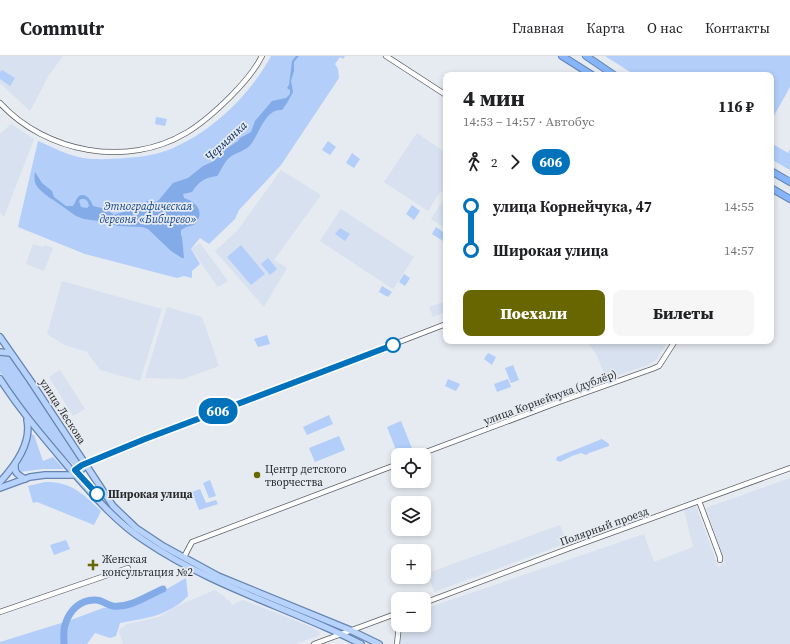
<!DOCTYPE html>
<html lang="ru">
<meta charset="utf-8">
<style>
body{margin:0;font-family:"Source Serif 4",serif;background:#f6f6f6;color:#202124;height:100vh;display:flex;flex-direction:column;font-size:15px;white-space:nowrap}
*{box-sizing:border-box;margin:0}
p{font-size:13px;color:#757577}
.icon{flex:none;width:22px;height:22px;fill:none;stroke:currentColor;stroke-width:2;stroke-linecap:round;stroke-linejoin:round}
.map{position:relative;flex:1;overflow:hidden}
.side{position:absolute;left:443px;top:16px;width:331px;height:272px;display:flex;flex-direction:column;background:#fff;border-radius:8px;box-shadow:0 2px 6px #0003}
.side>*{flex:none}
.badge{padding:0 8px;border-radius:13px;font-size:14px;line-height:26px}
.tools{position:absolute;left:391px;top:392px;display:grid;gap:8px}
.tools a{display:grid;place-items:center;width:40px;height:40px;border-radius:8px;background:#fff;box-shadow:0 2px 6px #0003;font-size:20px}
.map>.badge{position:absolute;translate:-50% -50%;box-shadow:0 0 0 2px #fff}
.legs{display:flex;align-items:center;gap:6px;height:44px;padding:0 20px;font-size:13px}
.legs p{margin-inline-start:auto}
.summary{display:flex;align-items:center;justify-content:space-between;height:68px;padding:0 20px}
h1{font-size:22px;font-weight:800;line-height:30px}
.primary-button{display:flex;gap:8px;margin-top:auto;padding:8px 20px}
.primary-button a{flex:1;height:46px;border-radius:8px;background:#686600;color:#fff;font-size:16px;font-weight:800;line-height:46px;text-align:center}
.primary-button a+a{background:#f6f6f6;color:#202124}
ul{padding:0 20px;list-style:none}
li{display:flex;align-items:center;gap:14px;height:44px;font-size:15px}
li i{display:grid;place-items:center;width:6px;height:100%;margin:0 5px;background:currentColor}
li i::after{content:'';width:10px;height:10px;margin:-5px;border:3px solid;border-radius:50%;background:#fff}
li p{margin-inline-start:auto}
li:first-child i{background:linear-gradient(#0000 50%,currentColor 0)}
li:last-child i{background:linear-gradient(currentColor 50%,#0000 0)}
header{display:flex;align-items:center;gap:24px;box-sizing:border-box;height:56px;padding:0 20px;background:#fff;border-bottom:1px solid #e0e0e0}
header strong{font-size:19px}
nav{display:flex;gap:22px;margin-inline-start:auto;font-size:14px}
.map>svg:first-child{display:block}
.built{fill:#d8e1ef}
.green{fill:#b2cef9}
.water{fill:#83abe8;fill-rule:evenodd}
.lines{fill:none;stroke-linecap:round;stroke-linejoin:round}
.river{stroke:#83abe8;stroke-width:7}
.minor-casing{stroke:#5e6167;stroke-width:6}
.major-casing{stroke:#6584b2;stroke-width:8}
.highway-casing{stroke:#6584b2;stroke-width:8}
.minor{stroke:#fff;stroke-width:4.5}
.major{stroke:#b7d3fc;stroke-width:5.5}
.highway{stroke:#87b5fa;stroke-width:6}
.line-1-casing{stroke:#fff;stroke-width:9}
.line-1{stroke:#0072bc;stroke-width:6}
.stop-1-dot{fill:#fff;stroke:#0072bc;stroke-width:2}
.poi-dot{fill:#686600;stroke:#e6eaf1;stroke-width:1.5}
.labels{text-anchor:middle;stroke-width:3.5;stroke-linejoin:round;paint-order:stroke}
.park-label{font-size:11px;font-style:italic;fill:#12458b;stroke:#e6eaf1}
.street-label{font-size:11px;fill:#27292b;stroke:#e6eaf1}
.poi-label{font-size:11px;fill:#27292b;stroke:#e6eaf1;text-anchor:start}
.stop-label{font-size:11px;font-weight:bold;fill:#27292b;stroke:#e6eaf1;text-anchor:start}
.water-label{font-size:12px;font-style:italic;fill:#052b60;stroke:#e6eaf1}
</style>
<header>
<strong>Commutr</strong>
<nav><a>Главная</a><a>Карта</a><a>О нас</a><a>Контакты</a></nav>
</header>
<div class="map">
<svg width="790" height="588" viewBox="0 0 790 588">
<rect width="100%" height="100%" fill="#e6eaf1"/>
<!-- built -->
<g class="built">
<path d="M0,0H63L49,19L30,55L0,27Z"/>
<path d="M11,68L34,83L4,161L0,156V78Z"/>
<path d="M417,77L446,97V135L440,136L428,155L384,126Z"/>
<path d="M281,114L321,139L274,204L287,212L264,251L215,195L237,175Z"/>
<path d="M445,141H446V173L431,163Z"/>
<path d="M341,153L414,201L393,233L320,185Z"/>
<path d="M200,187L228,225L218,231L191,193Z"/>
<path d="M33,188L43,191L45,189L53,192L44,215L26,208Z"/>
<path d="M62,225L162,253L140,325L100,314L87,296L65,289L47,278Z"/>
<path d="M446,245V256L433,261L429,251Z"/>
<path d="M167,251L202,261L219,310L183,323L145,322Z"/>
<path d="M587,285H668L657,303L648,309L607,323L596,298Z"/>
<path d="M60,314L85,353L73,360L49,321Z"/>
<path d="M790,422V588H400L402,569H424V553L644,478L654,506L693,491L684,454L696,450L718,511L725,507L706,452Z"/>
<path d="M560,469L567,487L434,536L428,517Z"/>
<path d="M215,534L225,541L227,545L229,544L232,549L243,544L314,572L319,576L320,579L296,588H123L119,576L120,573L127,568L159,561L179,549Z"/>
</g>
<!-- green -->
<g class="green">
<path d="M271,0H345L343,3L340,1L335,8L338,13L339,22L281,109L239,154L235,163L209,188L200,182L191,193L200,208L192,215V222L184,220L177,222L85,198L18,171L38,85C52,91 67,99 83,102C97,104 112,103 125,102C133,101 142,101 150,99C198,90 249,42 271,0Z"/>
<path d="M605,0H790V31L771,65V19H635Z"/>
<path d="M2,14L15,22L10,30L0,23V16Z"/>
<path d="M156,61L167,63L165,70L155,68Z"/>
<path d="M328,85L336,91L330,99L322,94Z"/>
<path d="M771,87L788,97L790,93V114L771,103Z"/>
<path d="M352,97L360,103L354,112L346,107Z"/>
<path d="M412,149L420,155L414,164L406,158Z"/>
<path d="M436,171L446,178V181L443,185L432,178Z"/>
<path d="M340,172L350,178L345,185L335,178Z"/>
<path d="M241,189L265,218L251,229L227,201Z"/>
<path d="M268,202L277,213L270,219L261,208Z"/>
<path d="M404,218L410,222L405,230L399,226Z"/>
<path d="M382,230L392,236L388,241L379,236Z"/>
<path d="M267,279L270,288L258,291L254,283Z"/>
<path d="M488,297L496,301L492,309L484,303Z"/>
<path d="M0,298L10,299L80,407L75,411L51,386L13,336L0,316Z"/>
<path d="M513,309L519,324L511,327L505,312Z"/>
<path d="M448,323L460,328L456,335L445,330Z"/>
<path d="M508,323L511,331L497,336L494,328Z"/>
<path d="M329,359L333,368L307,379L303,371Z"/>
<path d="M401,365L413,395L404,399H398L387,371Z"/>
<path d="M31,378L34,379L43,405L53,401L64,413H43L20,416L18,411L27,393Z"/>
<path d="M339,380L345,394L315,406L309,392Z"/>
<path d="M602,383L609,388V390L589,397L586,399L581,397L572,400L560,406L556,404L557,401Z"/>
<path d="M210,424L216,440L209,442L203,427Z"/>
<path d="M45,426C72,426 82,437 101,455L94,469L37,446L33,447L28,430Z"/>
<path d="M200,433L206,447L216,444L218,448L199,454L192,436Z"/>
<path d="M66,484L70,493L54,499L50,489Z"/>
<path d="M186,522L188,540C168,560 147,562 120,567L116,580L110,582L95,577L87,588H0V586L71,564L103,552L131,549L160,537Z"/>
</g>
<!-- water -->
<path class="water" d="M296,0H299L294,6V15L291,25L293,36L287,47L282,54C266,52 259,77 252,87C246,96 235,96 229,102C224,106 221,115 217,120C204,122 199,125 192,136L183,138L184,142C197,146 206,157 194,169L186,171L181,174V179L182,181L184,202H182L171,195L148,173L142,171L118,170L105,166L84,163L76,160L52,143H51C41,134 32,131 35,116L42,127L52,135L54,141L66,150H73C75,147 76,143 78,141C85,135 91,144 93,150L106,153L114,159L132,153L138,155L141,153L142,150L146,145L155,146L158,145L173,127L188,122L203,110L214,105L226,93L238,85L240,82L251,76L255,65L272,45L286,42L290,38V34L287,32L289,29L292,5ZM81,143H85L88,146L89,150L87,152L81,151L79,145Z"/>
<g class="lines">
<!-- river -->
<path class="river" d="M64,588C64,582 63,575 65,569C69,555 80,543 96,544C102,544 107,549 113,550C131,552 148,539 163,533"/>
<!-- minor casing -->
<g class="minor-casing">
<g id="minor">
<path d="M386,0L446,39"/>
<path d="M0,47C46,97 127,112 186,77C203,67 217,54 231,40C243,28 254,16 262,0"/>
<path d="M418,399L559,346L652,313L659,310L675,285"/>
<path d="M85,407L446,268"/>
<path d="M699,445L720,501V504"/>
<path d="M184,501L192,486L398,408"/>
<path d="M424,547L570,492L790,412"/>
<path d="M0,556L128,512"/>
<path d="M314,588L398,557"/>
<path d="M397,588L399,569"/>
</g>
</g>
<!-- major casing -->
<g class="major-casing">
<g id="major">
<path d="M0,281L30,324L113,450L136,472L163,490L218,520L350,574L379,588"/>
<path d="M0,296L10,297"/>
<path d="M0,323C22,357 45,383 71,414C94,440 116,466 145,485C201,523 264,544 325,571C337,576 349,582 361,588"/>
<path d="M15,409C14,417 18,419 25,423"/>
<path d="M0,426C15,410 32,387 27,364"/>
<path d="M0,432L30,421L45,419H73L78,417L86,409"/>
</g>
</g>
<!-- highway casing -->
<g class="highway-casing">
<g id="highway">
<path d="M562,0L592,19"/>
<path d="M586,0L614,19"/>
<path d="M771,115L790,126"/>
<path d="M771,132L790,143"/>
</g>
</g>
<!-- minor -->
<use href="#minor" class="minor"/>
<!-- major -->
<use href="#major" class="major"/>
<!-- highway -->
<use href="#highway" class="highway"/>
</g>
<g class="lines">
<!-- line-1 casing -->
<g class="line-1-casing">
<path id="line-1" d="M97,438L75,414L82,409L145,383L393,289"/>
</g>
<!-- line-1 -->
<use href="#line-1" class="line-1"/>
</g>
<!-- markers -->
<g class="stop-1-dot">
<circle cx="393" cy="289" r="7"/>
<circle cx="97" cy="438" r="7"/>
</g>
<g class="poi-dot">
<circle cx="257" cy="419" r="4"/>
<path d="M91 503h4v4h4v4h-4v4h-4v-4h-4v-4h4z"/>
</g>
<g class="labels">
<!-- park labels -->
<g class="park-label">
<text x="148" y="154">Этнографическая<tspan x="148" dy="13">деревня «Бибирево»</tspan></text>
</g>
<!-- street labels -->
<g class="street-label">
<text transform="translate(550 341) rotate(-20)" y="4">улица Корнейчука (дублёр)</text>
<text transform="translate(63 355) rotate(57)" y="4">улица Лескова</text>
<text transform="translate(604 470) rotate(-20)" y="4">Полярный проезд</text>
</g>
<!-- poi labels -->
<g class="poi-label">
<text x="265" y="417">Центр детского<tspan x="265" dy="13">творчества</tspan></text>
<text x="102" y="507">Женская<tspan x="102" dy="13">консультация №2</tspan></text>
</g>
<!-- stop labels -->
<g class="stop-label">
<text x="108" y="442">Широкая улица</text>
</g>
<!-- water labels -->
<g class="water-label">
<text transform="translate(226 85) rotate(-43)" y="4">Чермянка</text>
</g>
</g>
</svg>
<div class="tools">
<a><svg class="icon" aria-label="locate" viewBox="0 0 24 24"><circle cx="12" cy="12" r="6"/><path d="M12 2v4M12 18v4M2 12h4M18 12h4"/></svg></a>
<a><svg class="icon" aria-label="layers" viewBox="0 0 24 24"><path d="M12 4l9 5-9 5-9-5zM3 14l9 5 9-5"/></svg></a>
<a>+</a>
<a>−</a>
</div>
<b class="badge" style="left:218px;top:355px;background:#0072bc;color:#fff">606</b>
<section class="side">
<div class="summary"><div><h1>4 мин</h1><p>14:53 – 14:57 · Автобус</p></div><b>116 ₽</b></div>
<div class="legs"><svg class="icon" aria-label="walk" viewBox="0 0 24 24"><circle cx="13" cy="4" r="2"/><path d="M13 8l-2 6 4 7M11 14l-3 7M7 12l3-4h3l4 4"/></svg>2<svg class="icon" aria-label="forward" viewBox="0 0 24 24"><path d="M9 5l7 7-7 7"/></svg><b class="badge" style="background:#0072bc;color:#fff">606</b></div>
<ul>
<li><i style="color:#0072bc"></i><b>улица Корнейчука, 47</b><p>14:55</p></li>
<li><i style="color:#0072bc"></i><b>Широкая улица</b><p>14:57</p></li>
</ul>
<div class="primary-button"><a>Поехали</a><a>Билеты</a></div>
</section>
</div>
